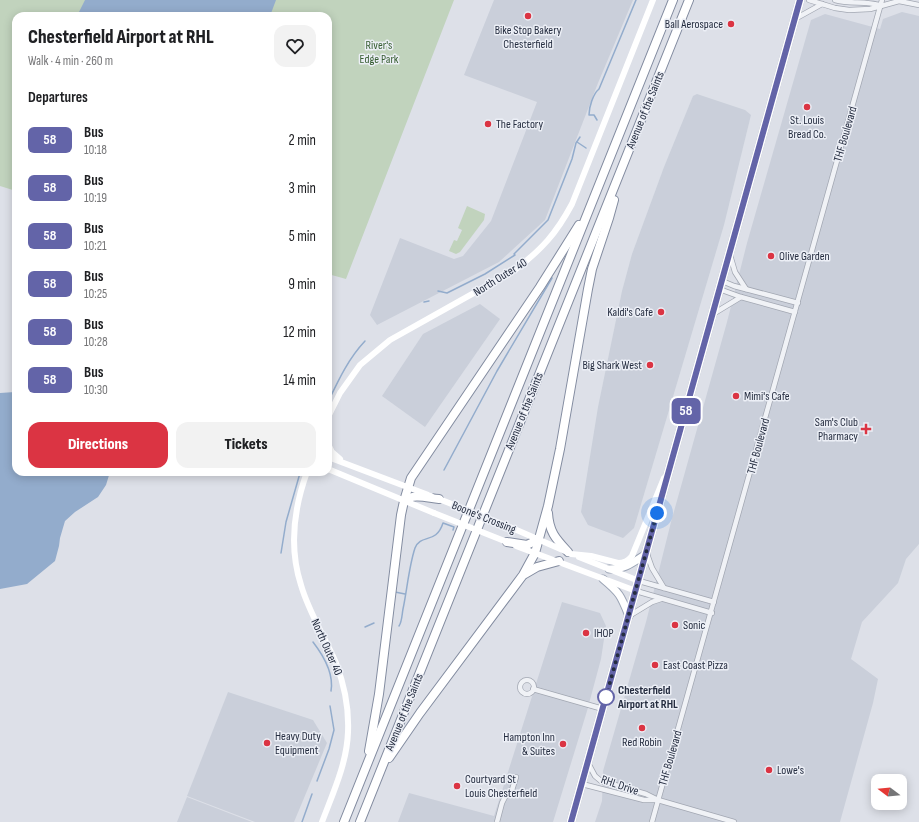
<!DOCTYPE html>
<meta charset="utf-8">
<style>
body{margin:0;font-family:"Sofia Sans Condensed",sans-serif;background:#f2f2f2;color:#202124;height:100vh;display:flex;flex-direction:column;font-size:15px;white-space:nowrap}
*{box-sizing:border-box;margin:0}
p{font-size:13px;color:#757577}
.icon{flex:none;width:22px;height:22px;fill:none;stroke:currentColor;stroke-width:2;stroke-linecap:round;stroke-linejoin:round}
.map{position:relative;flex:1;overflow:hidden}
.side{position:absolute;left:12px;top:12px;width:320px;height:464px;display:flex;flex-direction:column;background:#fff;border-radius:12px;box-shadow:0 2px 10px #0003}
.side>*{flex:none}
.badge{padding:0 8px;border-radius:6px;font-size:14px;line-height:26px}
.needle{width:26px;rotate:286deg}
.tools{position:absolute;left:871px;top:774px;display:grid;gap:8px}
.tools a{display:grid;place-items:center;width:36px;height:36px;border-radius:8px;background:#fff;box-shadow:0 2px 10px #0003;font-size:20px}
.you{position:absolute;width:20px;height:20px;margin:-10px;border:3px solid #fff;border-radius:50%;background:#1a73e8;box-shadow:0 0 0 6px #1a73e833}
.map>.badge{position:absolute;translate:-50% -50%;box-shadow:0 0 0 2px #fff}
h2{padding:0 16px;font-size:15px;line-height:36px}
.round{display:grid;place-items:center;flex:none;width:42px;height:42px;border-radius:12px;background:#f2f2f2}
.summary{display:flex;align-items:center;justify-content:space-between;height:68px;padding:0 16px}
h1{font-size:19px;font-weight:800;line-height:30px}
.action{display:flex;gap:8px;margin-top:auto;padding:8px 16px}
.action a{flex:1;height:46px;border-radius:12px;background:#db3443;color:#fff;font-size:16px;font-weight:800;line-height:46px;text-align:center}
.action a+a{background:#f2f2f2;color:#202124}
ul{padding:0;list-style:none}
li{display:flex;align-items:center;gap:12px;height:48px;padding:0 16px}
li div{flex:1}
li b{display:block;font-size:15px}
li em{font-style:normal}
li .badge{min-width:44px;font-weight:700;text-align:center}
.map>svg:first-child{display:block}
.built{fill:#cacfda}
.green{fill:#c1d3bd}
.water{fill:#93accc}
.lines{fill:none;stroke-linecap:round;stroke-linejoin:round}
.stream{stroke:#93accc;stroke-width:1.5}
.street-casing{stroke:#a2a7b2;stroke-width:6}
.primary-casing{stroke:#9ba4b5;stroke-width:9}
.highway-casing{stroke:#838ca0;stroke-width:10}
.street{stroke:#f0f2f6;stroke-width:4.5}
.secondary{stroke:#fff;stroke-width:6}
.primary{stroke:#fff;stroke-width:7}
.highway{stroke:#fff;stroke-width:8}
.secondary-bridge{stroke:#fff;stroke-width:6}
.line-casing{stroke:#fff;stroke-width:9}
.line{stroke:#6364a8;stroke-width:6}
.walk{stroke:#252d40;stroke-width:4;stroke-dasharray:0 7.2}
.poi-dot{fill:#db3443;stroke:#eceff6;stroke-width:1.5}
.stop-dot{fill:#fff;stroke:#6364a8;stroke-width:2}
.labels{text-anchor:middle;stroke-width:3;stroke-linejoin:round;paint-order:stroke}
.poi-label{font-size:12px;fill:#252d40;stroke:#eceff6;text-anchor:start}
.park-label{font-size:12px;fill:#365d31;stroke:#eceff6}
.street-label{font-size:12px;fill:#252d40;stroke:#eceff6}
.stop-label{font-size:12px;font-weight:bold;fill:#252d40;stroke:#eceff6;text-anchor:start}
</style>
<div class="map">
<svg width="919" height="822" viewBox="0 0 919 822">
<rect width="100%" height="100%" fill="#dde0e8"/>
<!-- built -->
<g class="built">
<path d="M494,0H633L598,83L545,220L499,262L377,325L370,315L400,238L454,259L463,256L491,221L537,102L464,75Z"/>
<path d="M902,12L919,16V544L906,559L898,583L862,622L851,659L878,679L873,703L840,822H595L602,801L603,771L646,622L671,522L727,322L747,243L811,20L825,14L880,29L883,19Z"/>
<path d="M697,94L745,110L751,115L724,225L634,528L623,538L588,525L581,512L598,407L622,291L632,254L664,167L693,96Z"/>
<path d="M480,304L500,319L425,427L382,396L423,334Z"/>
<path d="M562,602L600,613L606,626L601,659L587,711L553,822H398L409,793L494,816Z"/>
<path d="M228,692L313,720L327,743L294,822H255L187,796Z"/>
<path d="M187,797L252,822H177Z"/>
</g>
<!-- green -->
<g class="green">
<path d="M0,0H454L346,279L328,274V16H16V191L0,186Z"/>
<path d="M467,206L485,214L484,220L460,252L456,254L449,251L454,240L457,241L462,230L458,228Z"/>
</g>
<!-- water -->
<g class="water">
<path d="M85,0H276L270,16H77Z"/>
<path d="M15,392L16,472H110L106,485L98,497L75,512L65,521L60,538L59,546L55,561L27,584L0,589V393Z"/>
</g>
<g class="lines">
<!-- stream -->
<g class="stream">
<path d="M597,120L594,115H589C589,107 593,94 599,89L636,0"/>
<path d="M577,142L586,148"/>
<path d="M438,291L447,293L485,274L515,255L514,254L548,220L572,159L576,143L580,137"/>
<path d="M424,302L429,301"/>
<path d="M328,402C338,381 348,359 365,341"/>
<path d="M444,470L497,371L552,278"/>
<path d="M281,553L286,522L300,473"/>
<path d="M395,592L405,594"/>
<path d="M399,626C402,622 402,614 403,609C407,590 409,566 415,548C421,533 436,545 443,523L454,527L453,530"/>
<path d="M365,627L374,623"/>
<path d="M313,642C323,655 334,674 331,691"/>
<path d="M317,781L329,749L334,730L330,706"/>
<path d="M302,822L312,794"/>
</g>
<!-- street casing -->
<g class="street-casing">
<g id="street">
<path d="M809,0L835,8L849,10L870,9L899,1L919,5"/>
<path d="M835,0C850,4 865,1 879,5"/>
<path d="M795,19L822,4"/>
<path d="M730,255L735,272L746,289"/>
<path d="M722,281L734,286L798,303"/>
<path d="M719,289L741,297L795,312"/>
<path d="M713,314L741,297"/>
<path d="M647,554L652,568L664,588"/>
<path d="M639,581L714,602"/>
<path d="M636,591L712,613"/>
<path d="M629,616L652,602L661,599"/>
<circle cx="527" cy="687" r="7"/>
<path d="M533,689L603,709"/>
<path d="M588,763L595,776L601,781L646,794L658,800L734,822"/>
<path d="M582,784L644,800H657"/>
<path d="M497,822L502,803L505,797L512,790L516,777"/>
<path d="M652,822L882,0"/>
</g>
</g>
<!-- primary casing -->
<g class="primary-casing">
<g id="primary">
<path d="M609,569C626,569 632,563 646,554"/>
<path d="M603,579C620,593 621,596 629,616"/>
<path d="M571,822L800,0"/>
</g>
</g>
<!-- highway casing -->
<g class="highway-casing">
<g id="highway">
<path d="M404,501C414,493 427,498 439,499"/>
<path d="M548,513C549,532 556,539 568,552"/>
<path d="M507,542L527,545L539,539"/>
<path d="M525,574L537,567L559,561"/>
<path d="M369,751L379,694L401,515L404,501L411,478L540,287L579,225"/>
<path d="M389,758L420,713L523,575L535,553L548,506L560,449L588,289L592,269L609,218L614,200"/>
<path d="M344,822L673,0"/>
<path d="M360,822L689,0"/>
</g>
</g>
<!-- street -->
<use href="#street" class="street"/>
<!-- secondary -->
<g class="secondary">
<path d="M328,417L340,393L360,365L390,340L515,270C542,249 556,234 572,204L653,0"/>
<path d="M328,444L332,452L340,459"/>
<path d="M328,457L431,496"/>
<path d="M328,469L434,513"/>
<path d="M307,472C294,508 289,548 301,585C309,613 325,637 336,663C344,684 349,710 348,732C347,763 333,793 322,822"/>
<path d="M512,528L565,551"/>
<path d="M516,546L636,591"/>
<path d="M571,554L591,556L618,563C624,563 628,561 632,556L664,478"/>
<path d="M579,557L639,581"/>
</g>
<!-- primary -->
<use href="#primary" class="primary"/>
<!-- highway -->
<use href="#highway" class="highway"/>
<!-- secondary-bridge -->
<g class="secondary-bridge">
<path d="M439,499L512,528"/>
<path d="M434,513L507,542"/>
</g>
</g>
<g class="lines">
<!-- line casing -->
<g class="line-casing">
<path id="line" d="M571,822L800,0"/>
</g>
<!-- line -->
<use href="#line" class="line"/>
<!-- walk -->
<path class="walk" d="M606,697L657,513"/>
</g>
<!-- markers -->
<g class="poi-dot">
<circle cx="528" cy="16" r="4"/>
<circle cx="731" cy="24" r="4"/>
<circle cx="807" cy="107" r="4"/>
<circle cx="488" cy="124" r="4"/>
<circle cx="771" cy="256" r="4"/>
<circle cx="661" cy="312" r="4"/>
<circle cx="650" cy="365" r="4"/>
<circle cx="736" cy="396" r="4"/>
<path d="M864 423h4v4h4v4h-4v4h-4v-4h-4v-4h4z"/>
<circle cx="675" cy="625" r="4"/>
<circle cx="586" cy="633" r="4"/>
<circle cx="655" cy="665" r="4"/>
<circle cx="642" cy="728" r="4"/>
<circle cx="267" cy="743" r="4"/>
<circle cx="563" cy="744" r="4"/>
<circle cx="769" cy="770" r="4"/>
<circle cx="457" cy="786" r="4"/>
</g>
<circle class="stop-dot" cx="606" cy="697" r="8"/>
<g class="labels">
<!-- poi labels -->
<g class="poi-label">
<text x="723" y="28" text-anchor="end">Ball Aerospace</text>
<text x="528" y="34" text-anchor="middle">Bike Stop Bakery<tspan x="528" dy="14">Chesterfield</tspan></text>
<text x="807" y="124" text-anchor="middle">St. Louis<tspan x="807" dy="14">Bread Co.</tspan></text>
<text x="496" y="128">The Factory</text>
<text x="779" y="260">Olive Garden</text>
<text x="653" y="316" text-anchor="end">Kaldi's Cafe</text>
<text x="642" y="369" text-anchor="end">Big Shark West</text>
<text x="744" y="400">Mimi's Cafe</text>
<text x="858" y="426" text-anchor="end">Sam's Club<tspan x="858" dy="14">Pharmacy</tspan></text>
<text x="683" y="629">Sonic</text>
<text x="594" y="637">IHOP</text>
<text x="663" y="669">East Coast Pizza</text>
<text x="275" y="740">Heavy Duty<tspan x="275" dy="14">Equipment</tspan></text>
<text x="555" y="741" text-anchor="end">Hampton Inn<tspan x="555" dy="14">&amp; Suites</tspan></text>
<text x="642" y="746" text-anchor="middle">Red Robin</text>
<text x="777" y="774">Lowe's</text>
<text x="465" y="783">Courtyard St<tspan x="465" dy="14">Louis Chesterfield</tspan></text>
</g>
<!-- park labels -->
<g class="park-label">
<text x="379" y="49">River's<tspan x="379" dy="14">Edge Park</tspan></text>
</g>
<!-- street labels -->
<g class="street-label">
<text transform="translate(645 110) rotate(-68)" y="4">Avenue of the Saints</text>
<text transform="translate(845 134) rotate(-74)" y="4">THF Boulevard</text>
<text transform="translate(500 277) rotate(-32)" y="4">North Outer 40</text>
<text transform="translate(524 411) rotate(-68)" y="4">Avenue of the Saints</text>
<text transform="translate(758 446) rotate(-75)" y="4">THF Boulevard</text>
<text transform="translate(484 517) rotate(22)" y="4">Boone's Crossing</text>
<text transform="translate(327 647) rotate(66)" y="4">North Outer 40</text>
<text transform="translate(404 712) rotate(-68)" y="4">Avenue of the Saints</text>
<text transform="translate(670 758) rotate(-74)" y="4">THF Boulevard</text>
<text transform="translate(620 785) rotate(19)" y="4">RHL Drive</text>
</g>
<!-- stop labels -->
<g class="stop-label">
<text x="618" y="694">Chesterfield<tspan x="618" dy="14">Airport at RHL</tspan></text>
</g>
</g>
</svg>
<div class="tools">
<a><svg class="needle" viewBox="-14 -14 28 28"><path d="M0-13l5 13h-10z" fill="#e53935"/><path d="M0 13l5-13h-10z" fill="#757577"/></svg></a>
</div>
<div class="you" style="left:657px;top:513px"></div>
<b class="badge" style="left:686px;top:411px;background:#6364a8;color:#fff">58</b>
<section class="side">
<div class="summary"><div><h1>Chesterfield Airport at RHL</h1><p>Walk · 4 min · 260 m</p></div><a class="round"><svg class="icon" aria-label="heart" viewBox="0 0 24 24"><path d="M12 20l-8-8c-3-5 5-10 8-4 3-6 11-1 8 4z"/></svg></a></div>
<h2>Departures</h2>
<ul>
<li><span class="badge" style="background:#6364a8;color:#fff">58</span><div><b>Bus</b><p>10:18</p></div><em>2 min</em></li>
<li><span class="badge" style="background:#6364a8;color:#fff">58</span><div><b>Bus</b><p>10:19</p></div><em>3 min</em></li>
<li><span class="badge" style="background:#6364a8;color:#fff">58</span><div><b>Bus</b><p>10:21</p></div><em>5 min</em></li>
<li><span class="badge" style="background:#6364a8;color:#fff">58</span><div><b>Bus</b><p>10:25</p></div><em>9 min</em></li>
<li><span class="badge" style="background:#6364a8;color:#fff">58</span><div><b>Bus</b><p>10:28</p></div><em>12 min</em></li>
<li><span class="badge" style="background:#6364a8;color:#fff">58</span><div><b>Bus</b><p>10:30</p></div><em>14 min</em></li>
</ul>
<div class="action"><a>Directions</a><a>Tickets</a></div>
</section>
</div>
